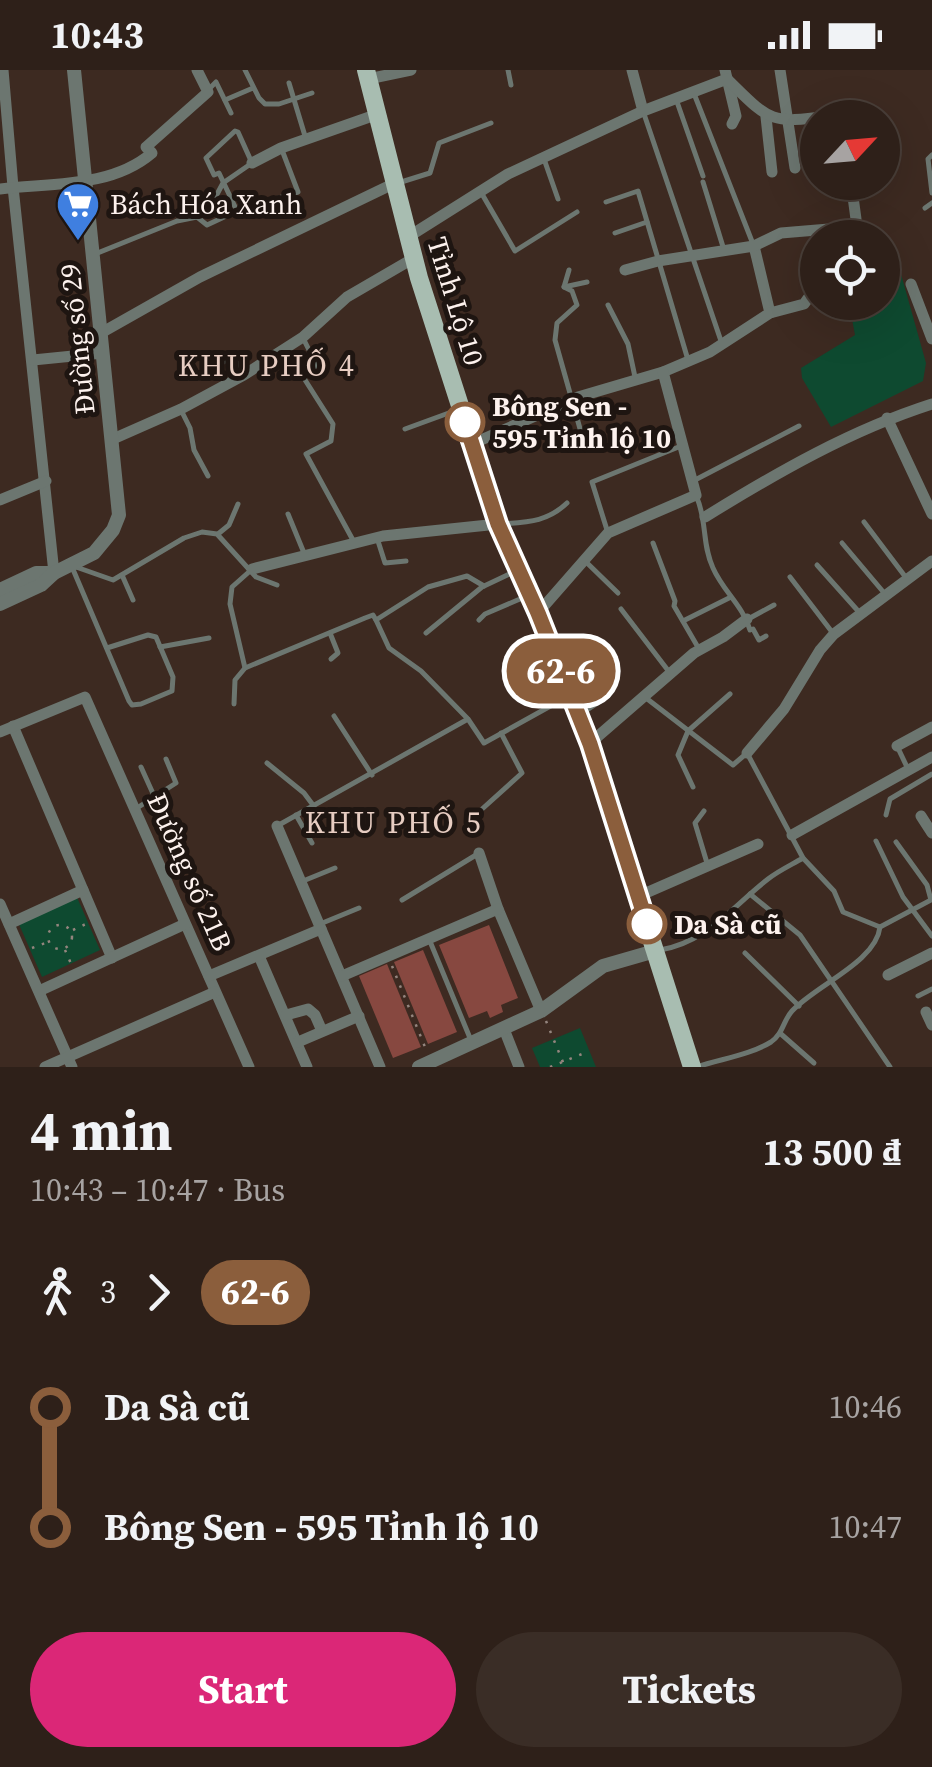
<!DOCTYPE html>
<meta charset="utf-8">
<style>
body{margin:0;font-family:"Source Serif 4",serif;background:#3a2d26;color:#f1f3f6;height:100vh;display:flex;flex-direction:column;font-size:38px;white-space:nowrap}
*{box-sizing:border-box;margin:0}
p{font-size:32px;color:#a7a3a2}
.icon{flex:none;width:55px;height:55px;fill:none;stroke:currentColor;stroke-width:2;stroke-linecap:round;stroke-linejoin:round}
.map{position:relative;height:997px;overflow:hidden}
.side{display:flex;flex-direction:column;background:#2e2019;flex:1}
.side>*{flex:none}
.badge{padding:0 20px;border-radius:32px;font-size:35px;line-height:65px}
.needle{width:65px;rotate:64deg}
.fabs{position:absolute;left:800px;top:30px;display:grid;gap:20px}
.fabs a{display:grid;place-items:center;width:100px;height:100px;border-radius:50%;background:#2e2019;box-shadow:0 10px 40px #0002,0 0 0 2px #493e38;font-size:50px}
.map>.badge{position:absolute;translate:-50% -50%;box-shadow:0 0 0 5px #fff}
.legs{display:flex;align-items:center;gap:15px;height:110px;padding:0 30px;font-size:32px}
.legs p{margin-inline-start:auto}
.overview{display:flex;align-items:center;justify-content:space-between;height:170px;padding:0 30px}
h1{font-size:55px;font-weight:700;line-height:75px}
.button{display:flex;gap:20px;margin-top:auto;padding:20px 30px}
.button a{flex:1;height:115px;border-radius:60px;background:#db2777;color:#fff;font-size:40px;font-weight:700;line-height:115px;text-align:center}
.button a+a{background:#3a2d26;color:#f1f3f6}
ul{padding:0 30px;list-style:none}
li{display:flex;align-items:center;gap:35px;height:120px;font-size:38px}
li i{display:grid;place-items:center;width:15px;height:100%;margin:0 12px;background:currentColor}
li i::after{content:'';width:25px;height:25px;margin:-12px;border:8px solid;border-radius:50%;background:#2e2019}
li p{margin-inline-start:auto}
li:first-child i{background:linear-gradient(#0000 50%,currentColor 0)}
li:last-child i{background:linear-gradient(currentColor 50%,#0000 0)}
.status{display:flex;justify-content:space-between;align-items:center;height:70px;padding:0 50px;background:#2e2019;direction:ltr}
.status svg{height:28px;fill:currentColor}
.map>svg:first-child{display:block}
.green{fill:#0e4a30}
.building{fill:#874840}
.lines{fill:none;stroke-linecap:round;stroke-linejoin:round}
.path{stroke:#94857e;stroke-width:2.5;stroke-dasharray:2.5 8;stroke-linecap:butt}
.service{stroke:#6c7670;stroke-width:5}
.minor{stroke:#6c7670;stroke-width:11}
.tertiary{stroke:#6c7670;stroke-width:14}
.primary{stroke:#a8bdb1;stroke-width:18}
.line-1-casing{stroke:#fff;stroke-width:22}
.line-1{stroke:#8b5e3c;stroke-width:15}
.stop-1-dot{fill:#fff;stroke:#8b5e3c;stroke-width:5}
.labels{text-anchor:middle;stroke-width:10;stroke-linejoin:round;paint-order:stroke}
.poi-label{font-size:28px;fill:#fdf2ee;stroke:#1e1511;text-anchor:start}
.street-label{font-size:28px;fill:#fdf2ee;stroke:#1e1511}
.stop-label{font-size:28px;font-weight:bold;fill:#fdf2ee;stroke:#1e1511;text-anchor:start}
.neighbourhood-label{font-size:30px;letter-spacing:2.5px;fill:#e7cdc2;stroke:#1e1511}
</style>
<div class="status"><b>10:43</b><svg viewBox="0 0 49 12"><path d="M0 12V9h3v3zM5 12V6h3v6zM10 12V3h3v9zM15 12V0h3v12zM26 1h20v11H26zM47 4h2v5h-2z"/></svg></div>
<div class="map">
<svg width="932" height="997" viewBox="0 0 932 997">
<rect width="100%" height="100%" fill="#3d2a21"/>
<!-- green -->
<g class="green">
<path d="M890,189L899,197L926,293L923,311L831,357L802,308L801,298L855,265L849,233L882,232L883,192Z"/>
<path d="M76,825L100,880L42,907L18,852Z"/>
<path d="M580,958L596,997H540L532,978Z"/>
</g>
<!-- building -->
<g class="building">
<path d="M489,855L518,928L501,935L503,942L490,948L487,941L469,948L439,875Z"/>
<path d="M423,880L457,962L428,974L394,892Z"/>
<path d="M387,894L421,977L393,988L359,906Z"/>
</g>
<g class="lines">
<!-- path -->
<g class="path">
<circle cx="60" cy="867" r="12"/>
<path d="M73,860L88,853"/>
<path d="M32,878L48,872"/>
<path d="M65,880L72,896"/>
<path d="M392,896L427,982"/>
<path d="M546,951L565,997"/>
<path d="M550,997L587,982"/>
</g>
<!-- service -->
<g class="service">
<path d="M245,0L259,28L265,34H279L312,23"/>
<path d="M508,0L511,15"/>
<path d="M289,13L305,66"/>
<path d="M208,20L216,12L231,43"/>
<path d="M693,21L753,174"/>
<path d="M676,29L703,106"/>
<path d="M225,30L253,18"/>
<path d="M643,41L721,271"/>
<path d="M882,82L898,79"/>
<path d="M932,85L928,89L932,123"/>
<path d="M544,89L558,129"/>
<path d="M703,112L724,180"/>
<path d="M398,113L430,103L439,73L491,53"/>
<path d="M482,124L515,181L577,142"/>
<path d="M606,132L638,121L688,290"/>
<path d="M925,138L932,133"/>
<path d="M197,147L207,155L237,141L298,122L282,80"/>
<path d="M615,163L647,152"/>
<path d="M95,184L177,151L197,147L215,128L223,113L252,93L238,62L235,61L206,88L214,105L219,103L237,141"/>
<path d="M569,200L564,217L572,221L577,235L557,253L555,270L586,380"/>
<path d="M564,217L587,212"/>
<path d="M608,235L628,274L635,307"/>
<path d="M304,270L317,296L300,302L333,354L331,371L306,384L354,472"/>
<path d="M197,308L233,286L242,302"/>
<path d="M182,342L190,358L194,380L208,406"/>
<path d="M405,359L457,340"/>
<path d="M695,410L799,356"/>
<path d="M697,428C707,451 702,475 713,498C723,521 743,536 750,560L753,559L759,570L766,566"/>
<path d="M288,444L304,483"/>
<path d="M864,452L907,509"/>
<path d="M501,454C528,452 547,452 567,433"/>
<path d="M607,460L592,412L681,376"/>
<path d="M218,464L229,455L238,434"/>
<path d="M378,471L385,493L406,491"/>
<path d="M653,473L675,531L674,536L699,579"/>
<path d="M842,473L885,524"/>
<path d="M584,490L618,523"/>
<path d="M817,495L859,542"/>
<path d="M72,497L129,631L132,635L141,634L172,621L173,607L156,567L148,565L107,578"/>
<path d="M76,497L113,510L184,468L202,462L217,464L256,507L277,515"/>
<path d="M122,505L133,530"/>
<path d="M790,507L832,562"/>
<path d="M621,539L670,603"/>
<path d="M750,548L774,535"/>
<path d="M376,550L389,578L421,601L467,648"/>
<path d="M479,550L485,544L527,526"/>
<path d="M683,551L731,527"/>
<path d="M330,563L338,583L331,589"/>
<path d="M426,563L482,517L516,501"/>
<path d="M160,577L209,568"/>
<path d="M245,598L230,534L232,517L250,501"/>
<path d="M646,628L733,695L747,683L803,788L834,821L843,842L880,857"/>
<path d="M234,634L235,610L245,598L365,548L373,545L376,550L428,517L467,506L484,516"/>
<path d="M581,644L608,626"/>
<path d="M334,646L372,705"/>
<path d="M897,676L907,697"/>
<path d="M267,693L304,723L313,735"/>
<path d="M141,697L155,728"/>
<path d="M693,717L678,685L688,661L730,624"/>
<path d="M137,738L176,713L166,689"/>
<path d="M481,740L522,703L501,663"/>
<path d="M704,741L695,753L707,793"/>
<path d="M296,745L312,773"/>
<path d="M886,745L890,729L932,704"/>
<path d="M277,756L468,649L484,673L601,608"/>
<path d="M876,771L903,827L932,866"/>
<path d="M303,811L335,798"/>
<path d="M750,824L800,865L890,997"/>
<path d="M402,830L476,785"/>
<path d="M320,854L359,838"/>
<path d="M429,869L470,968"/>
<path d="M660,880C706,873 733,836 768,809C778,801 791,795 803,788"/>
<path d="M745,883L799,936"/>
<path d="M918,926L932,919"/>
<path d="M781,964L814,993"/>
<path d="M697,997C720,989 750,985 771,972C783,964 783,951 792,941C816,915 876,892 880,857L931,830L927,815L896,772"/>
</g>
<!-- minor -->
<g class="minor">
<path d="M3,0L13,117L54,503"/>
<path d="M632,0L643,41"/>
<path d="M725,0L736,46L732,54"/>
<path d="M780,0L795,98"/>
<path d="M368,9L411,0"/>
<path d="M766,47L772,102"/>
<path d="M252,93L281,78L378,44"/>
<path d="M0,119C51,113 111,118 152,83L146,77L208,22L197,0"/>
<path d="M408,167L508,104L643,41L727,9C768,49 769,55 827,46"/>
<path d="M754,176L770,243"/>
<path d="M625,200L658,191L754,176L781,163L853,157L856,149L851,112"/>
<path d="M911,214L932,269"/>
<path d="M101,263L200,207L395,113"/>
<path d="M33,290L103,283"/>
<path d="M887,348L932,444"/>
<path d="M113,369L181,339L244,305L303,267L347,227L414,188"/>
<path d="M472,374L578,327L663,302L710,282L770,243L804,234L814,220"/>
<path d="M0,430L46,411"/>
<path d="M705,447C778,402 851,360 932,334"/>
<path d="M252,499L383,466L498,454"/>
<path d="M538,543L608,463L696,425L663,302"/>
<path d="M13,656L112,888"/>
<path d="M0,662L85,627L249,997"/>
<path d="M589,674L694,583L723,567L747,549"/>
<path d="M897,676L932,657"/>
<path d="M747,683L784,639L820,580L834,564L932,491"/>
<path d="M921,746L932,763"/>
<path d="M277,756L380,997"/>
<path d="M792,765L932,687"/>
<path d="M479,783L498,839L541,941"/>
<path d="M639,826L758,774"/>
<path d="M0,834L72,997"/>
<path d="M9,854L83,820"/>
<path d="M259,886L307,997"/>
<path d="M888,905L932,883"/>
<path d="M209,906L321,859"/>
<path d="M342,906L498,839"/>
<path d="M39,921L185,854"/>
<path d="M926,942L932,955"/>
<path d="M286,945L308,939L315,945L322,961"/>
<path d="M504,959L519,997"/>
<path d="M298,972L359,946"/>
<path d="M45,997L215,922"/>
</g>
<!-- tertiary -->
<g class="tertiary">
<path d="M0,520L36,503H54"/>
<path d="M0,534L41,515L54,503L94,483L113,460L119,445L74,0"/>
<path d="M419,997L541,941L603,896L655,881"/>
</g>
<!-- primary -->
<path class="primary" d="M366,0L419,208L498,454L538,543L589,674L692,997"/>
</g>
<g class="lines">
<!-- line-1 casing -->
<g class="line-1-casing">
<path id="line-1" d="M465,352L498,454L538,543L590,674L647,854"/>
</g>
<!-- line-1 -->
<use href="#line-1" class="line-1"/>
</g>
<!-- icons -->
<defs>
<g id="supermarket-pin" transform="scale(2.25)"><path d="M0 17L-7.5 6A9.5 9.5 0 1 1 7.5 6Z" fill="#3f7fe0" stroke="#1e1511"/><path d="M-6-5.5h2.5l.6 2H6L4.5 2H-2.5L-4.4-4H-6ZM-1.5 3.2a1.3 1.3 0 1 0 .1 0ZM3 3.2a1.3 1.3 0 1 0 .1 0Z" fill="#fff"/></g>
</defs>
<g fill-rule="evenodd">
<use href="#supermarket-pin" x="78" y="134"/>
</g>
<!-- markers -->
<g class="stop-1-dot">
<circle cx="465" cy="352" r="18"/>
<circle cx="647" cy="854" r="18"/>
</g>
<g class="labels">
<!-- poi labels -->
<g class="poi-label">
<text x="110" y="144">Bách Hóa Xanh</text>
</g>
<!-- street labels -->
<g class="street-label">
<text transform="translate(456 231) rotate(73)" y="10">Tỉnh Lộ 10</text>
<text transform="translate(77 269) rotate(-96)" y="10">Đường số 29</text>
<text transform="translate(190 802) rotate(66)" y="10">Đường số 21B</text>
</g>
<!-- stop labels -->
<g class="stop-label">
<text x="492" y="346">Bông Sen -<tspan x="492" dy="32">595 Tỉnh lộ 10</tspan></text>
<text x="674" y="864">Da Sà cũ</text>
</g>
<!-- neighbourhood labels -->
<g class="neighbourhood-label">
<text x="267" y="306">KHU PHỐ 4</text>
<text x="394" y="763">KHU PHỐ 5</text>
</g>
</g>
</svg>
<div class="fabs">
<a><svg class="needle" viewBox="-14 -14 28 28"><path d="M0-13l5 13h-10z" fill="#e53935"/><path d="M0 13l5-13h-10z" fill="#a7a3a2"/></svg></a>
<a><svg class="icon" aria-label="locate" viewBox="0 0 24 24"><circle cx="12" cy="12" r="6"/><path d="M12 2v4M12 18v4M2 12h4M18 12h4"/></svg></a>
</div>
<b class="badge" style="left:561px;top:601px;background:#8b5e3c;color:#fff">62-6</b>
</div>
<section class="side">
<div class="overview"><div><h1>4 min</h1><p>10:43 – 10:47 · Bus</p></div><b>13 500 ₫</b></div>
<div class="legs"><svg class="icon" aria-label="walk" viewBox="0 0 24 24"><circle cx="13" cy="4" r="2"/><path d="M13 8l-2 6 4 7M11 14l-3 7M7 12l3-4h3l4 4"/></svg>3<svg class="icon" aria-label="forward" viewBox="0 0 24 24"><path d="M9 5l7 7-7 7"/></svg><b class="badge" style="background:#8b5e3c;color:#fff">62-6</b></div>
<ul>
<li><i style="color:#8b5e3c"></i><b>Da Sà cũ</b><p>10:46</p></li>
<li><i style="color:#8b5e3c"></i><b>Bông Sen - 595 Tỉnh lộ 10</b><p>10:47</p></li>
</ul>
<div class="button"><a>Start</a><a>Tickets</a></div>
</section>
